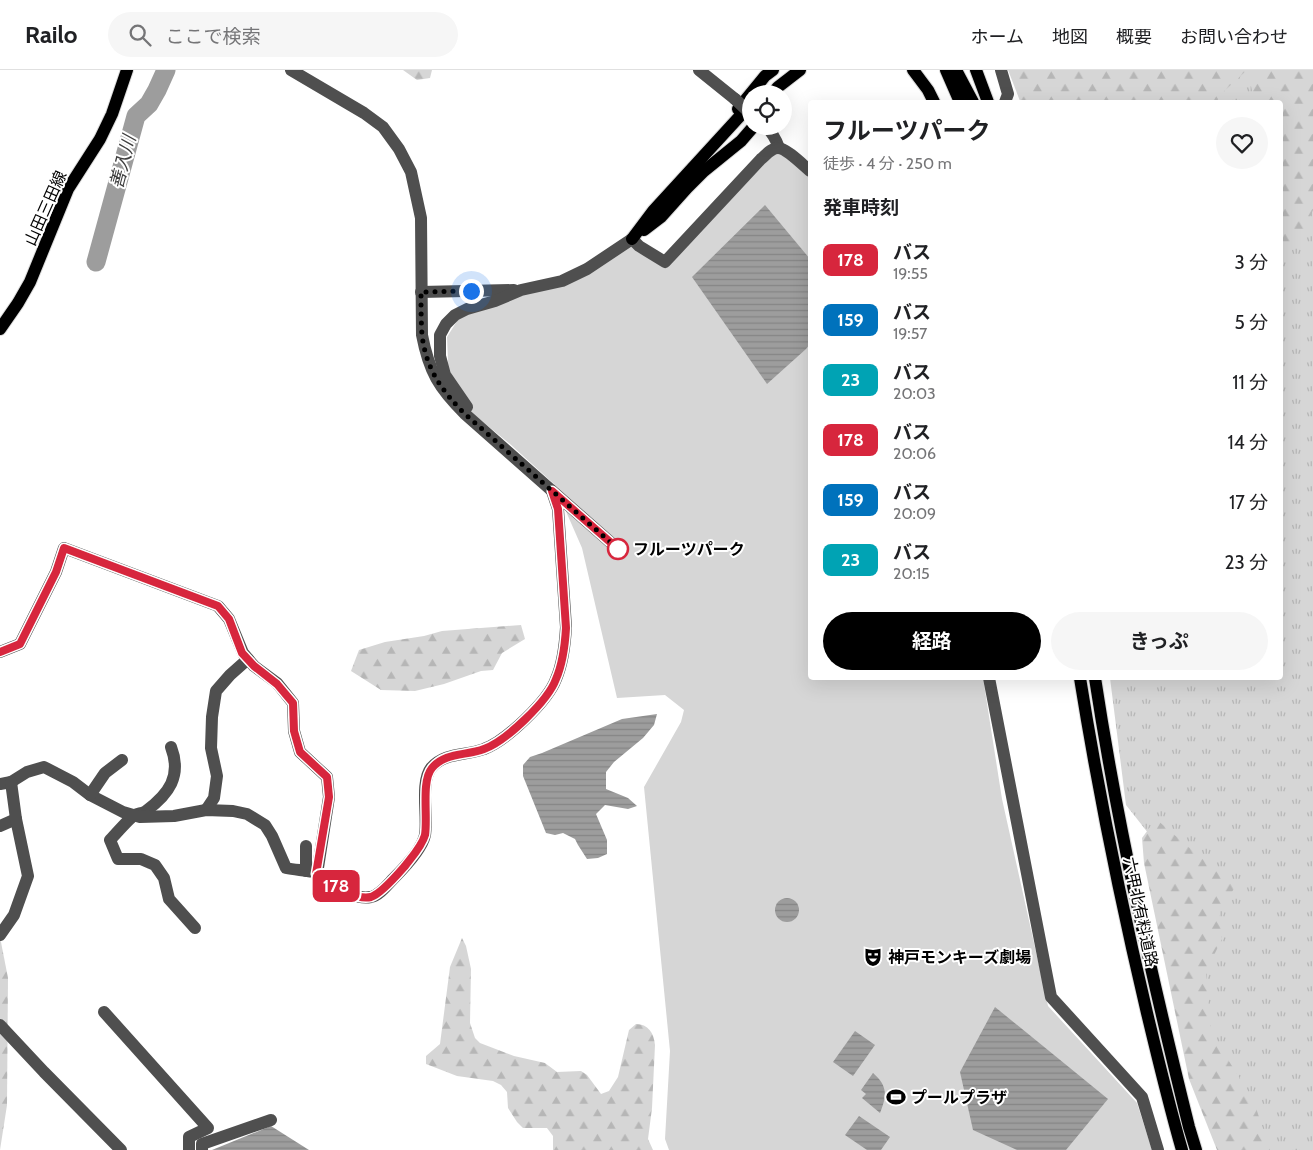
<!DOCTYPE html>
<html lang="ja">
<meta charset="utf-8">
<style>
body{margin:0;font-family:Cabin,"Noto Sans JP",sans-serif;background:#f6f6f6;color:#202124;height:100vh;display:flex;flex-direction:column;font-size:19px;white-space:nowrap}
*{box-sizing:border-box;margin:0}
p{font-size:16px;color:#757577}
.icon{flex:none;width:28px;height:28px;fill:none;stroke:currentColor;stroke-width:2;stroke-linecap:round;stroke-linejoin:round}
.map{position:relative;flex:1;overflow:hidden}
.sheet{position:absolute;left:808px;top:30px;width:475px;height:580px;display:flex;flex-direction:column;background:#fff;border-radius:5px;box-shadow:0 5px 20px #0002}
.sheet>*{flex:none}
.badge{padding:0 10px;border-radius:8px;font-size:18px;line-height:32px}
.controls{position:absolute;left:742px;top:15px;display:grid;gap:10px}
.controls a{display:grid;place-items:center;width:50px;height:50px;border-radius:50%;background:#fff;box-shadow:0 5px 20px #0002;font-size:25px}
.you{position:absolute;width:25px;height:25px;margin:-12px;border:4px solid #fff;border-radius:50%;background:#1a73e8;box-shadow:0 0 0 8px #1a73e833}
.map>.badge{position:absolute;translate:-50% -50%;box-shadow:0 0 0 2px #fff}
h2{padding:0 15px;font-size:19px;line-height:45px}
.round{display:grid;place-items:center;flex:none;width:52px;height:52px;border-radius:26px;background:#f6f6f6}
.overview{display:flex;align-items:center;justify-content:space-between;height:85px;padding:0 15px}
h1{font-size:24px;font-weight:700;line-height:38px}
.button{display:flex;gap:10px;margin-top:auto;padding:10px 15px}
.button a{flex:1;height:58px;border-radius:30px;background:#000;color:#fff;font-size:20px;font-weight:700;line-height:58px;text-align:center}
.button a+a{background:#f6f6f6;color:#202124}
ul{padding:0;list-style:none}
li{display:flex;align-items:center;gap:15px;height:60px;padding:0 15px}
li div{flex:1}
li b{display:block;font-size:19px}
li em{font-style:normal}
li .badge{min-width:55px;font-weight:700;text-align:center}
header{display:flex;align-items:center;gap:30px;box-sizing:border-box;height:70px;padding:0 25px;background:#fff;border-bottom:1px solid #e0e0e0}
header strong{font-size:24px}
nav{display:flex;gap:28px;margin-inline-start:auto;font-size:18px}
.search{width:350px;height:45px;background:#f6f6f6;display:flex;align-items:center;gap:12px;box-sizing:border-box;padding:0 18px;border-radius:28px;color:#757577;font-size:19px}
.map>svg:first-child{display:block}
.grass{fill:url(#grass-tufts)}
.forest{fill:url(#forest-firs)}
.park{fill:#d6d6d6}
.water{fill:url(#water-rules)}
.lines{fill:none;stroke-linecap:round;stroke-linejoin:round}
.river{stroke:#9d9d9d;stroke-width:19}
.major-casing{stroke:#dbdbdb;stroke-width:14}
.minor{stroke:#4f4f4f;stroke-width:12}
.major{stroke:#000;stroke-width:12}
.minor-bridge{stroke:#4f4f4f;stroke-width:12}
.line-casing{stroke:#fff;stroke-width:11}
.line{stroke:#d7263d;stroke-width:8}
.walk{stroke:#000;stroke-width:5;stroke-dasharray:0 9}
.stop-dot{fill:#fff;stroke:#d7263d;stroke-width:2.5}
.labels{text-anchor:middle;stroke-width:4;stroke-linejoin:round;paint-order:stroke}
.street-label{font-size:16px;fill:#000;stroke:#fff}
.stop-label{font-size:16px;font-weight:bold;fill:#000;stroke:#fff;text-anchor:start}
.poi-label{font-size:16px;font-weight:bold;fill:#000;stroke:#fff;text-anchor:start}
.water-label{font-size:18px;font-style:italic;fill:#3e3e3e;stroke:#fff}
</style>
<header>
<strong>Railo</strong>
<div class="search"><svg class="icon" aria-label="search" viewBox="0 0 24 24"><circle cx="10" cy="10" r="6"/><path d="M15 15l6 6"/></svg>ここで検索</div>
<nav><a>ホーム</a><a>地図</a><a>概要</a><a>お問い合わせ</a></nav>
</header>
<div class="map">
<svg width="1313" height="1080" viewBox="0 0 1313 1080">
<defs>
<pattern id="grass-tufts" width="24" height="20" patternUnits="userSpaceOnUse" patternTransform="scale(1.25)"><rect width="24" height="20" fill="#d6d6d6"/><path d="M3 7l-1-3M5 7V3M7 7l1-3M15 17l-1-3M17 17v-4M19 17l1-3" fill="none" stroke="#b6b6b6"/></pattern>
<pattern id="forest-firs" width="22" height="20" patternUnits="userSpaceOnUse" patternTransform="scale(1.25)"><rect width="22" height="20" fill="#d6d6d6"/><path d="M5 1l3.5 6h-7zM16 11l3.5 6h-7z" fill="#b6b6b6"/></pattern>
<pattern id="water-rules" width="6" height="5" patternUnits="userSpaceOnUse" patternTransform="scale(1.25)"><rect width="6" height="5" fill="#9d9d9d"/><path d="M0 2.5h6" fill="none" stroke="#858585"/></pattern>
</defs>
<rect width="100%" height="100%" fill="#fff"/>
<!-- grass -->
<path class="grass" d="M1220,0H1313V1080H1233L1175,797L1126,735L1110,608H1280V32H1197Z"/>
<!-- forest -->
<g class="forest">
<path d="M403,0H432L430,8L417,10Z"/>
<path d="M1008,0H1310L1313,6V140L1303,162L1283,183L1280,170V32H1255L1247,0L1220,25L1217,32H1018L1020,31Z"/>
<path d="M521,555L525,569L502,583L493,600L481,601L444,614L415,621L381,620L351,601L359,580L385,572L424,566L442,561Z"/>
<path d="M1156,749L1235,817L1219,843L1222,869L1206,901L1211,963L1253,1029L1270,1080H1217L1189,1009L1144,793L1142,768Z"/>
<path d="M0,867L8,908L7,1035L0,1080Z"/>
<path d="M462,868L466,876L471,899L470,953L475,968L480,973L514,986L545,993L557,1002L581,1001L587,1005L601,1024L609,1021L618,1007L629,960L636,954C648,954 654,963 655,975L652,1038L648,1069L653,1080H553V1066L547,1058H523L517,1052L508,1038L507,1022L501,1015L493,1011L457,1006L426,994V986L440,974L450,897Z"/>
</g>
<!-- park -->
<path class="park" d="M777,81L810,104V608H983L1002,729L1048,936L1137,1033L1152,1080H669L665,1069L670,981L644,717L681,652L684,640L665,625L617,628L582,478L554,414L510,374L467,339L449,315L447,267L459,248L477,239L575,208L632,169L667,195Z"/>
<!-- water -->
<g class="water">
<path d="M765,135L810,189V274L806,279L767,314L692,207Z"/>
<path d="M657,644L654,655L643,668L614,692L606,702V719L628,728L637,736L628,739L605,735L596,744L607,770V784L598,788L587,789L578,775L575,769L563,763L555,765L546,763L523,706V695L530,687L542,683L622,649Z"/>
<circle cx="787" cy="840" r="12"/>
<path d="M995,937L1108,1029L1066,1080H1017L973,1060L960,1002Z"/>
<path d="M855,961L875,975L853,1006L833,992Z"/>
<path d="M873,1003C888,1016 887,1026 880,1043L862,1028L866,1024L861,1020Z"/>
<path d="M859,1046L890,1067L881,1080H867L845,1065Z"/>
<path d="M271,1056L309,1080H212Z"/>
</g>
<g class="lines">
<!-- river -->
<path class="river" d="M96,192L136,46L149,34L157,20L166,0"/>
<!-- major casing -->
<g class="major-casing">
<g id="major">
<path d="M913,0L928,20L934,32"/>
<path d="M946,0L960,32"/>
<path d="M956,0L973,32"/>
<path d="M976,0L988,32"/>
<path d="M772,24L778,17L800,0"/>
<path d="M738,39L765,6L773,0"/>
<path d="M644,160L661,147L687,118L704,101L741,71L754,56"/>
<path d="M632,169L653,141L751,34"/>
<path d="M0,259L18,233L30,212L68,119L100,69L112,44L127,0"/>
<path d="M1080,608C1098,720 1121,833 1147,943C1158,989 1169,1035 1182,1080"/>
<path d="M1095,608C1118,759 1152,908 1189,1057L1196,1080"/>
</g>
</g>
<!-- minor -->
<g class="minor">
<path d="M291,0L364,43L383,57L399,79L411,102L421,148L422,265C429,302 439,318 465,344L618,479"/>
<path d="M699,0L735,29"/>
<path d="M1001,0L1008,24L1005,32"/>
<path d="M765,56C772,62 776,69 779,78"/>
<path d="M421,222L514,220"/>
<path d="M467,337L445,305L440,286V265L446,254L455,245L467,239L495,231L521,220L562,211L587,199L632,169L639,176L665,192L761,89C766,85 771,78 778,78C786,78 803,95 810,101"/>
<path d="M0,582L20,574L56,502L64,478L218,536L229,549L243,583L254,596L277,613L293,633L294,661L300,682L327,707L329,727L317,804"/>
<path d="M989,608L1051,927L1142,1027L1158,1080"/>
<path d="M171,677C182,706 169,724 146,741C142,744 136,743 132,747C124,754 117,763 110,770L118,789H141L155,795L164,808L169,829L195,858"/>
<path d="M0,714L11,712L27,702L44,697L73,712L90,725L123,742L140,747L174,746L206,740L233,741L247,744L265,755L272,766L286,798C295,800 305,800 313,802C331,809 349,831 371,827C380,825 388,814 394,808C404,798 422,779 425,765C428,747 420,712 431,698C445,682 466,686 484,679C506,671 548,631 556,609C563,593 565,575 566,557L558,439L552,421"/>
<path d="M90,725L105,703L122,690"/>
<path d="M206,740L214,728L217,706L211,678L212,647L216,621L230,605L248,589"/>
<path d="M0,756L16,749"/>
<path d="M306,801V776"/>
<path d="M0,865L14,845L28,806L16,749L11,712"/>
<path d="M104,942L208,1058L189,1067V1080"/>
<path d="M0,955L44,1002L121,1080"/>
<path d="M202,1080V1074L271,1050"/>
</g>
<!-- major -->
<use href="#major" class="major"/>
<!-- minor-bridge -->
<path class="minor-bridge" d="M735,29L751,44"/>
</g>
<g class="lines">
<!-- line casing -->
<g class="line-casing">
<path id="line" d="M0,582L20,574L56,502L64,478L218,536L229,549L242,583L254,596L277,614L293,633L294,661L300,682L327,707L329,727L316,804C331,813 354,831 371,827C381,824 398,804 405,796C412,787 422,776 425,765C428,747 421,711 432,698C445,682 466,686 484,679C506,671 548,631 556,609C563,593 565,575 566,558L558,439L552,421L618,479"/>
</g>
<!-- line -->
<use href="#line" class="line"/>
<!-- walk -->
<path class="walk" d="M471,221L421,222C421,236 421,251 422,265C426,299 442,321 465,344L618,479"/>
</g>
<!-- icons -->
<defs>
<g id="theatre-bare" transform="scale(1.5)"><path d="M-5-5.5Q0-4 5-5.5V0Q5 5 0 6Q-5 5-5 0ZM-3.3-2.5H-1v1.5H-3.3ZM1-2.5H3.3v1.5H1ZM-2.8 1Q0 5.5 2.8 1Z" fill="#000" stroke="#fff" stroke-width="2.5" paint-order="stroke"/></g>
<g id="stadium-bare" transform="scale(1.5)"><path d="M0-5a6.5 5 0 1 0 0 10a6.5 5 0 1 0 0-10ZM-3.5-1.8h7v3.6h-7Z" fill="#000" stroke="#fff" stroke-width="2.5" paint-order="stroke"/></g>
</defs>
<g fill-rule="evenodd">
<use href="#theatre-bare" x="873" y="887"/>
<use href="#stadium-bare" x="896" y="1027"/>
</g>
<!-- markers -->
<circle class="stop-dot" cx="618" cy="479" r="10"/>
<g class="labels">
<!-- street labels -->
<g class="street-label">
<text transform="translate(45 138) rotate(-66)" y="6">山田三田線</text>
<text transform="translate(1141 842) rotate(78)" y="6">六甲北有料道路</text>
</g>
<!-- stop labels -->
<g class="stop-label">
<text x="633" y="485">フルーツパーク</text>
</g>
<!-- poi labels -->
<g class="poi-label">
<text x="888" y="893">神戸モンキーズ劇場</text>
<text x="911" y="1033">プールプラザ</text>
</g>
<!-- water labels -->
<g class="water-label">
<text transform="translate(123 92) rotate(-75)" y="6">善入川</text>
</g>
</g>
</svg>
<div class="controls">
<a><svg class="icon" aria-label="locate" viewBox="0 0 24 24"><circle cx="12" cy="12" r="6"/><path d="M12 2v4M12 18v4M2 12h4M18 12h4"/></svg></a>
</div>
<div class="you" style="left:471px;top:221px"></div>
<b class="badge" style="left:336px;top:816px;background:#d7263d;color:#fff">178</b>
<section class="sheet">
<div class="overview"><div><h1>フルーツパーク</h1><p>徒歩 · 4 分 · 250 m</p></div><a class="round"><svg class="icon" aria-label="heart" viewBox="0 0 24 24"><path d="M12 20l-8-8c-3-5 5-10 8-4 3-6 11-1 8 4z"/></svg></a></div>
<h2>発車時刻</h2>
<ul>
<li><span class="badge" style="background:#d7263d;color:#fff">178</span><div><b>バス</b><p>19:55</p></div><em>3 分</em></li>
<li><span class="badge" style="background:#0072bc;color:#fff">159</span><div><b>バス</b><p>19:57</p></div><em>5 分</em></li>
<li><span class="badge" style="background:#00a3b4;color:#fff">23</span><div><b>バス</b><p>20:03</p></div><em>11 分</em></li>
<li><span class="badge" style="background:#d7263d;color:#fff">178</span><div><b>バス</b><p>20:06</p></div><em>14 分</em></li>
<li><span class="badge" style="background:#0072bc;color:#fff">159</span><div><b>バス</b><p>20:09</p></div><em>17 分</em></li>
<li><span class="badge" style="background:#00a3b4;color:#fff">23</span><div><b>バス</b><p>20:15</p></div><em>23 分</em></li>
</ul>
<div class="button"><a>経路</a><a>きっぷ</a></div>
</section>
</div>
